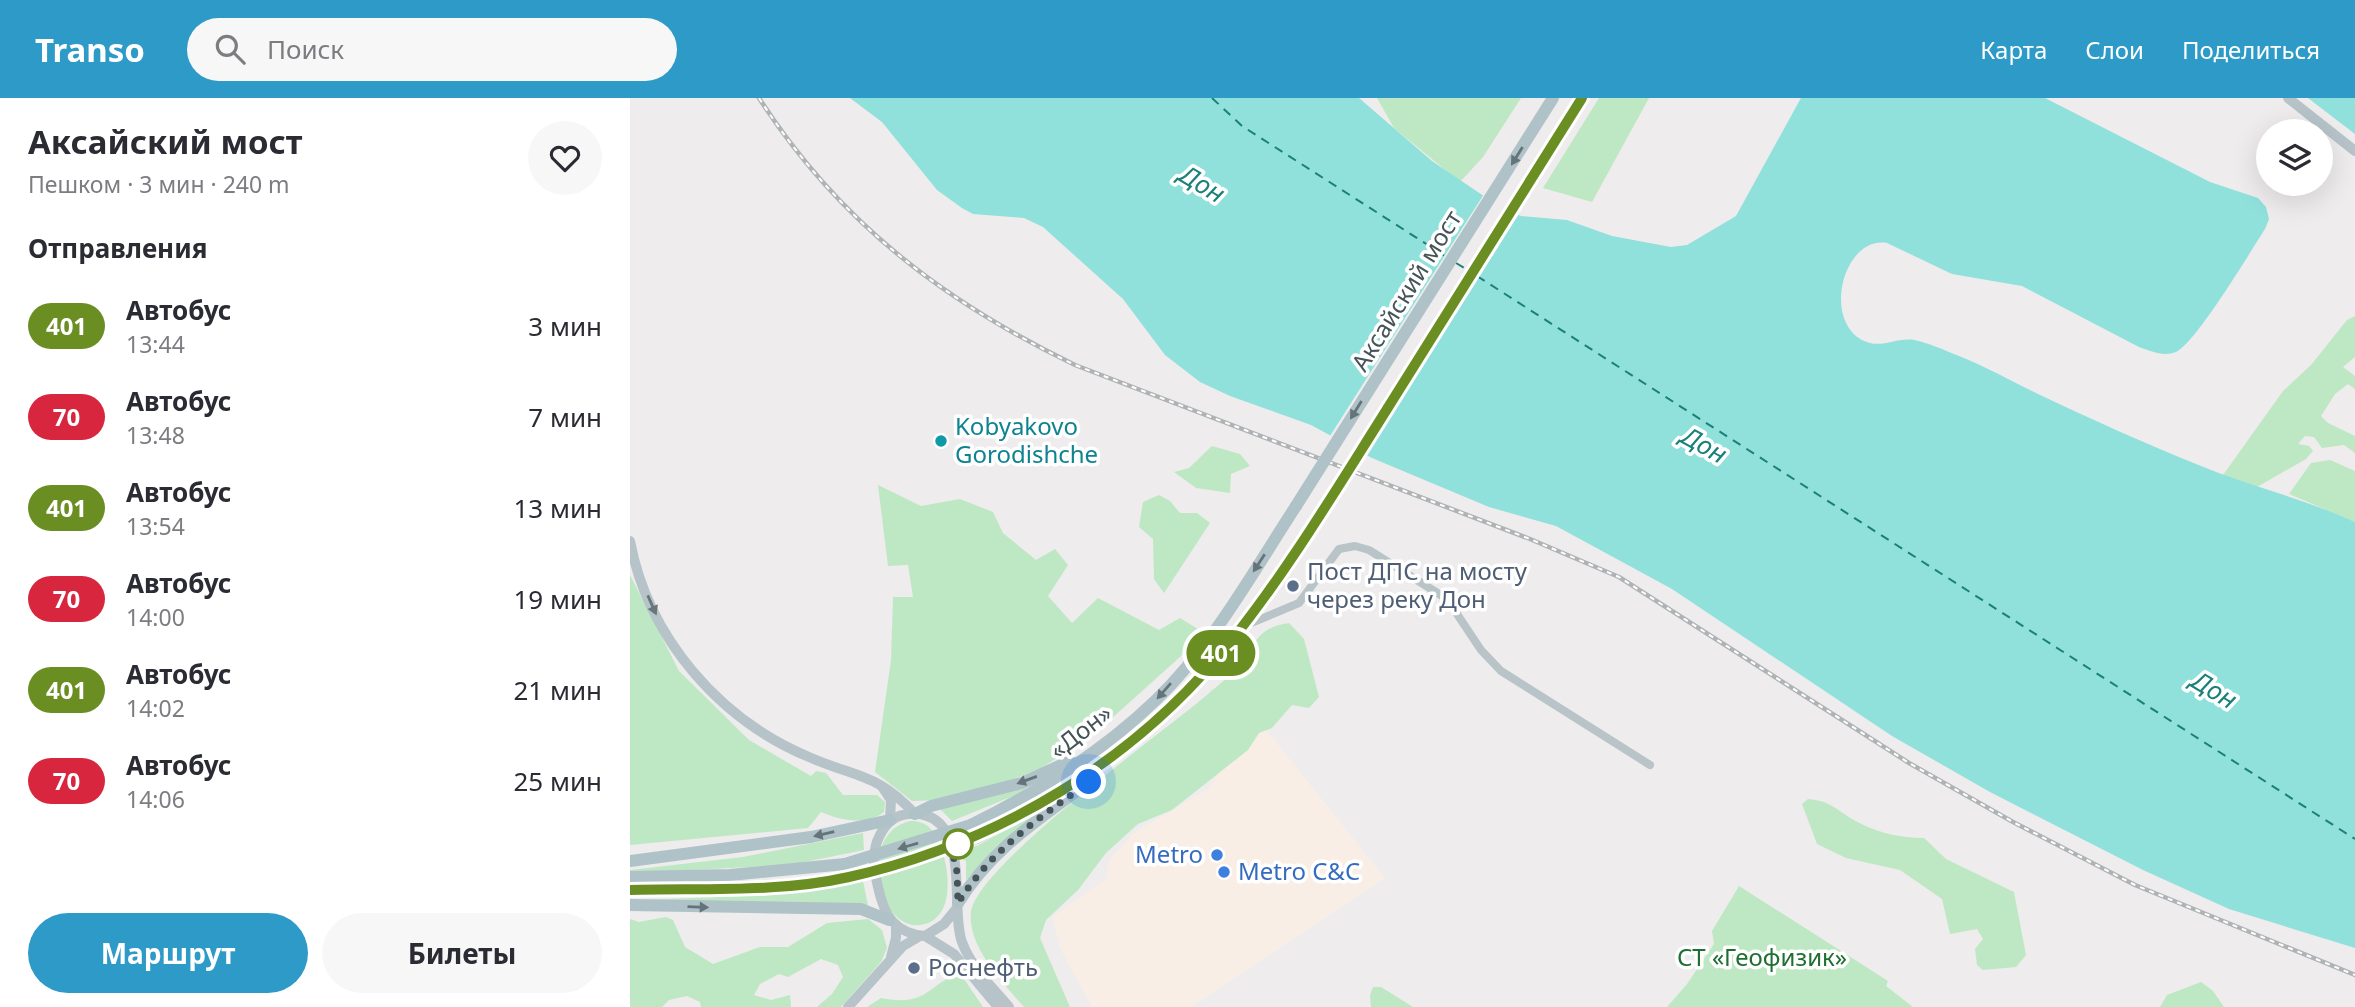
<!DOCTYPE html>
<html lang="ru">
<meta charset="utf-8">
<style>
body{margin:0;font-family:"Noto Sans",sans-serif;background:#f7f7f7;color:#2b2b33;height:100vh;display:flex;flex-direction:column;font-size:26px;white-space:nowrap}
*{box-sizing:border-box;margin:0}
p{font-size:23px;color:#7c7c81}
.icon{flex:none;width:38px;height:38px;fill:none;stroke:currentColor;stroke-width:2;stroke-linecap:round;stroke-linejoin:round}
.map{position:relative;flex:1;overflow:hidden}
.panel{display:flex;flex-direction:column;background:#fff;width:630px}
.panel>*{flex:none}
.badge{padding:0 14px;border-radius:23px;font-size:24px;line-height:46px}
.fabs{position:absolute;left:1626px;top:21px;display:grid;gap:14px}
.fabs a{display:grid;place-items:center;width:77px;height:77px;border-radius:50%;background:#fff;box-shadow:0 7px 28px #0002;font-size:35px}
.you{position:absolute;width:35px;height:35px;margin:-18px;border:5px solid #fff;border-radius:50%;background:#1a73e8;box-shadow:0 0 0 10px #1a73e833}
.map>.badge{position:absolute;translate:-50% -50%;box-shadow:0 0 0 4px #fff}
h2{padding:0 28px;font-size:26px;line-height:63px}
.round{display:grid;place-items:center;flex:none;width:74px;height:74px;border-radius:37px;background:#f7f7f7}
.headline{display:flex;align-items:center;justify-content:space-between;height:119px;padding:0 28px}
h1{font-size:33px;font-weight:700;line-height:52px}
.cta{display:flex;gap:14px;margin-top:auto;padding:14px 28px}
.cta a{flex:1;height:80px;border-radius:42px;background:#2d9ac7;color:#fff;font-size:28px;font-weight:700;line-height:80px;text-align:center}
.cta a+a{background:#f7f7f7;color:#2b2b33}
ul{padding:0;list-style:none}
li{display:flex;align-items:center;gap:21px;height:91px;padding:0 28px}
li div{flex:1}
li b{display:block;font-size:26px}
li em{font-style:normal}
li .badge{min-width:77px;font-weight:700;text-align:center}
header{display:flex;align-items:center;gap:42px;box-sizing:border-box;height:98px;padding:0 35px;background:#2d9ac7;color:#fff}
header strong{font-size:33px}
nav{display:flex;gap:38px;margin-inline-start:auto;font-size:24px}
.search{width:490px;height:63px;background:#f7f7f7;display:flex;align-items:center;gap:18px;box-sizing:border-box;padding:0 24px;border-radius:38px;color:#7c7c81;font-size:26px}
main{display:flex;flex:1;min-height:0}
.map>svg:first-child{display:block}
.commercial{fill:#f9eee5}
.green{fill:#bee8c3}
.water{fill:#90e0db}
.pier{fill:#eeecec}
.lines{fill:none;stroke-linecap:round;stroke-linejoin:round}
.ferry{stroke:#1a807a;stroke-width:2;stroke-dasharray:9 7;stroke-linecap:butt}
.street{stroke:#b8c4c7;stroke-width:8}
.secondary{stroke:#b6c4c9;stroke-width:10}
.primary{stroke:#aec2c8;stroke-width:12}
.rail-casing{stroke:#afb3b5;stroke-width:4.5}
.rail{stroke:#fff;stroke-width:2;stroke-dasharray:5;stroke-linecap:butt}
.primary-bridge{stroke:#aec2c8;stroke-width:12}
.oneway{fill:#657479}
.oneway2{fill:#687579}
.line-casing{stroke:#fff;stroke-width:16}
.line{stroke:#6b8e23;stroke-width:10}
.walk{stroke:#465357;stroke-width:7;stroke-dasharray:0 12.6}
.culture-dot{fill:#0f9aa8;stroke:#fff;stroke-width:2.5}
.service-dot{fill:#5c6f8a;stroke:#fff;stroke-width:2.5}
.stop-dot{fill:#fff;stroke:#6b8e23;stroke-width:3.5}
.shop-dot{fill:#3f7fe0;stroke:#fff;stroke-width:2.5}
.labels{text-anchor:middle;stroke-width:7;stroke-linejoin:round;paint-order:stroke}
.street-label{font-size:24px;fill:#465357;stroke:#fff}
.culture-label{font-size:24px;fill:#0d838f;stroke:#fff;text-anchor:start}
.service-label{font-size:24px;fill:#4e5e75;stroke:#fff;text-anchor:start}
.shop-label{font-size:24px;fill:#366cbe;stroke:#fff;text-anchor:end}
.park-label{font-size:24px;fill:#206f32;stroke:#fff}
.water-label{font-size:26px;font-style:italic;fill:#1a807a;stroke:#fff}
</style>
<header>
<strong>Transo</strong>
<div class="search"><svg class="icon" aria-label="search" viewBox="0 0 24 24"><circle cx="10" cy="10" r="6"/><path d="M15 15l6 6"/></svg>Поиск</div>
<nav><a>Карта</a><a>Слои</a><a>Поделиться</a></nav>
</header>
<main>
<section class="panel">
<div class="headline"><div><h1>Аксайский мост</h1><p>Пешком · 3 мин · 240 m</p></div><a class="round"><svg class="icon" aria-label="heart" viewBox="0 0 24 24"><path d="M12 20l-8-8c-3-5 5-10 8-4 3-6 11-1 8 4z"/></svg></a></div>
<h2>Отправления</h2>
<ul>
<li><span class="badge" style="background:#6b8e23;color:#fff">401</span><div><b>Автобус</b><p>13:44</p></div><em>3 мин</em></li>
<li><span class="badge" style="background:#d7263d;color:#fff">70</span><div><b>Автобус</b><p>13:48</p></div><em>7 мин</em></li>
<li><span class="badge" style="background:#6b8e23;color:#fff">401</span><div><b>Автобус</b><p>13:54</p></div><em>13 мин</em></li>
<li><span class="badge" style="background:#d7263d;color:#fff">70</span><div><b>Автобус</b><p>14:00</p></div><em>19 мин</em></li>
<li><span class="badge" style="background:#6b8e23;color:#fff">401</span><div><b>Автобус</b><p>14:02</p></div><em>21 мин</em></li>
<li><span class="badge" style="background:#d7263d;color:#fff">70</span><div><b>Автобус</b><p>14:06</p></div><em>25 мин</em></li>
</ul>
<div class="cta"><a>Маршрут</a><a>Билеты</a></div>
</section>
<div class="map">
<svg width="1725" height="909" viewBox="0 0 1725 909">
<rect width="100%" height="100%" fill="#eeecec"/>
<!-- commercial -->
<path class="commercial" d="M626,619L755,780L561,909H462L431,852L422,819L476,781L480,761L504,735L578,691Z"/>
<!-- green -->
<g class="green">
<path d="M747,0H891L853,59L830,84L764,30Z"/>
<path d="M969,0H1019L962,104L913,90Z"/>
<path d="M1725,218V259L1713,269L1725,278V291L1718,286L1705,296L1691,318L1698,325L1725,338V355L1714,347L1692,350L1684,339L1675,338L1668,346L1679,348L1683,353L1676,361L1627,389L1593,377L1653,293L1681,267L1717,222Z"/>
<path d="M582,348L610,356L620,368L601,376L600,395L566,390L544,374L559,370Z"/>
<path d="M1700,362L1725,373V424L1659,396L1681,365Z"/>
<path d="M248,387L291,408L330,401L363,414L373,435L406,462L425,451L438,467L418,498L442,525L468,500L529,532L550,520L571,533L550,559L462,638L411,670L367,688L310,702L282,703L245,674L261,562L263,499H283L278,467L258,468Z"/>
<path d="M529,397L540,403L550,415H567L580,425L534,495L524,481L523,441L509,429L513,404Z"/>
<path d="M0,477L49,573L119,642L181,678L186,673L196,675L213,697H247L255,704L254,714C236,728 210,722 191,714L178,730L0,747Z"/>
<path d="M659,525L674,541L689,599L679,610L662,607L642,630L629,635L618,652L542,712L508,726L476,755L448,792L416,822L410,840L440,909H394C373,885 337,848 341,814C347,767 534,634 578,596C588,587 601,578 609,567C627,544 627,530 659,525Z"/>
<path d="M396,690L393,694L322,723L310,711Z"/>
<path d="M1178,701C1200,703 1204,710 1222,721C1244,734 1269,740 1294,740L1316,761L1384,794L1396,857L1386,869L1353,872L1347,867L1345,851L1353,841L1347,831L1320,836L1312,801L1270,772L1216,760L1187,746L1172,706Z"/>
<path d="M414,709H416L378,740L336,782V763L331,760L329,754L349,747Z"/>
<path d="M280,723C287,723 293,724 299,729C318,748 333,822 290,827C248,832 226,736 280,723Z"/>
<path d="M233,735L234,752L160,767L0,775V772L113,759Z"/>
<path d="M233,783L238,807L12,804L10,802L140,797L196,791Z"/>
<path d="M1109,788L1258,883L1256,888L1283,909H1037L1057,886L1084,846L1082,833Z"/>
<path d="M36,819L43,822L55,849L83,866L130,849H158L197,825L238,821L252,832L257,850L251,864L211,909H187L202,896L213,879L208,867L191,861L158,879L149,876L130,886L124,897L141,902L160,897L161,909H71L70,904L57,898L39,902L32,909H0V821L9,824Z"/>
<path d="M330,875L353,909H237L251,900C298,909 295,888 330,875Z"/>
<path d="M1571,884L1583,893L1594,909H1530L1537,897Z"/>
<path d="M743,889H751L783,909H741L740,897Z"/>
</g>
<!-- water -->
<g class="water">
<path d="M220,0H729L802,63L867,107L891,118L937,122L982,138L1041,149L1057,147L1106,118L1171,0H1415L1580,84L1628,100L1636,109L1639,121L1635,131C1620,154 1566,245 1546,254C1533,259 1521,253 1509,249L1392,188L1322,176L1257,145C1214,138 1192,220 1232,242C1251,252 1265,239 1284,242C1299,245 1314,252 1329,258C1357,269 1383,284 1410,297C1461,321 1514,345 1566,366C1618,388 1673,400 1725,424V850L1599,811L1513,772L1360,694L1262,638L1042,491L926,428L859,409L742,360L681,327L600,298L570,284L535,257L493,201L413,129L394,120L343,116L332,110L307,92L252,24Z"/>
<path d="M1678,0H1725V36Z"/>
</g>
<!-- pier -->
<path class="pier" d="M854,96L890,114L734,360L698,341Z"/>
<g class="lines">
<!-- ferry -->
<g class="ferry">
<path d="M582,0L612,28L815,158"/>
<path d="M826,165L836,171"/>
<path d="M847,178L1725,741"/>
</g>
<!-- street -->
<path class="street" d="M614,528L669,505L709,451L725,448L739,452L817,501L851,552L871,573L1020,667"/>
<!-- secondary -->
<g class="secondary">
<path d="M1658,0L1725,53"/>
<path d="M0,443C18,540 90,622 179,659C227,680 247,675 285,716"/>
<path d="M253,690L261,702L260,722"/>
<path d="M327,810L314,826L295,838C264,835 254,817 248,789C244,772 241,753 250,737C256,725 265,717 279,716C344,711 319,810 332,844C341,869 363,890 379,909"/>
<path d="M295,838L324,856L368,909"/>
<path d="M261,859L266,840V829"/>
<path d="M218,909L273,848L290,838"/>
</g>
<!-- primary -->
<g class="primary">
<path d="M285,716L301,708L392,685L440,663"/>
<path d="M341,727C408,694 472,654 526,602C583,547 623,474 666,408"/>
<path d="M346,740C444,693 532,629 601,544C632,505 659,462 687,422"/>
<path d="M0,763L181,739L260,722"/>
<path d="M0,779L100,777L215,766"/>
<path d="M0,792L167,787L218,779"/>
<path d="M328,805C365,746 415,718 468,677"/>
<path d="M0,807L231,811L259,822"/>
</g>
<!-- rail casing -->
<g class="rail-casing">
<path id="rail" d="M129,0C209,124 313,203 445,267L900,441L989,479L1279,665L1383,724L1505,787L1725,877"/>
</g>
<!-- rail -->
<use href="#rail" class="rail"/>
<!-- primary-bridge -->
<g class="primary-bridge">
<path d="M666,408L923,0"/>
<path d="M687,422L952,0"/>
<path d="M215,766L341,727"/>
<path d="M218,779L346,740"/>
</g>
</g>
<!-- one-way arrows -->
<defs><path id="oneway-solid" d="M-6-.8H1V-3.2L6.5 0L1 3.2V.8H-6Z" transform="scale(1.75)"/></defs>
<g class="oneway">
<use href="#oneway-solid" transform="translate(887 58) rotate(122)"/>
<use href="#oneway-solid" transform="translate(726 312) rotate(122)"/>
<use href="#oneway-solid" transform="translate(629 465) rotate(123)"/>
<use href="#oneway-solid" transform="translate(534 593) rotate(131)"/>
<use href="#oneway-solid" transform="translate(397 682) rotate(160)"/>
<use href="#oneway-solid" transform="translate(194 736) rotate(167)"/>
<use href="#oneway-solid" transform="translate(278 748) rotate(164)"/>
<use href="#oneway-solid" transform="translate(68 809) rotate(2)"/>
</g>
<use class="oneway2" href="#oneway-solid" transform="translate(22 507) rotate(66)"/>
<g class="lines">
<!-- line casing -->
<g class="line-casing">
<path id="line" d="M0,792C72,790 148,795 219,779C369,745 506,663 602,542C656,474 701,400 747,327C816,218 884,109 952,0"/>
</g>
<!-- line -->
<use href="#line" class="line"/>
<!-- walk -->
<path class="walk" d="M328,746L320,744L327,774L328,805C361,752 409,720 459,684"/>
</g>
<!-- markers -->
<circle class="culture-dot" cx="311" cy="343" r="7"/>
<g class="service-dot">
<circle cx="663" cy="488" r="7"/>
<circle cx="284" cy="870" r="7"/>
</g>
<circle class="stop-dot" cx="328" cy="746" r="14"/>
<g class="shop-dot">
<circle cx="587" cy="757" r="7"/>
<circle cx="594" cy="774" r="7"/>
</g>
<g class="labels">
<!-- street labels -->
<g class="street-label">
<text transform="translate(777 193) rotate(-58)" y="8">Аксайский мост</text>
<text transform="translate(451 634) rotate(-38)" y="8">«Дон»</text>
</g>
<!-- culture labels -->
<g class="culture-label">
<text x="325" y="337">Kobyakovo<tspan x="325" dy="28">Gorodishche</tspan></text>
</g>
<!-- service labels -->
<g class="service-label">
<text x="677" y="482">Пост ДПС на мосту<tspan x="677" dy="28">через реку Дон</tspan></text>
<text x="298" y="878">Роснефть</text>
</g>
<!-- shop labels -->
<g class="shop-label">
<text x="573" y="765">Metro</text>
<text x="608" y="782" text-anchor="start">Metro C&amp;C</text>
</g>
<!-- park labels -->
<g class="park-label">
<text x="1132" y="868">СТ «Геофизик»</text>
</g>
<!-- water labels -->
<g class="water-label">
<text transform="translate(572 86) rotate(31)" y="9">Дон</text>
<text transform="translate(1074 347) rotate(29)" y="9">Дон</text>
<text transform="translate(1584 592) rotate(31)" y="9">Дон</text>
</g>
</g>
</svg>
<div class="fabs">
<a><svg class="icon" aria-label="layers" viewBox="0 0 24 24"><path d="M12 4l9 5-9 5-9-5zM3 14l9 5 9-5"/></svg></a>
</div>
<div class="you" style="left:459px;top:684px"></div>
<b class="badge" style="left:591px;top:555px;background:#6b8e23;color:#fff">401</b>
</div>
</main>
